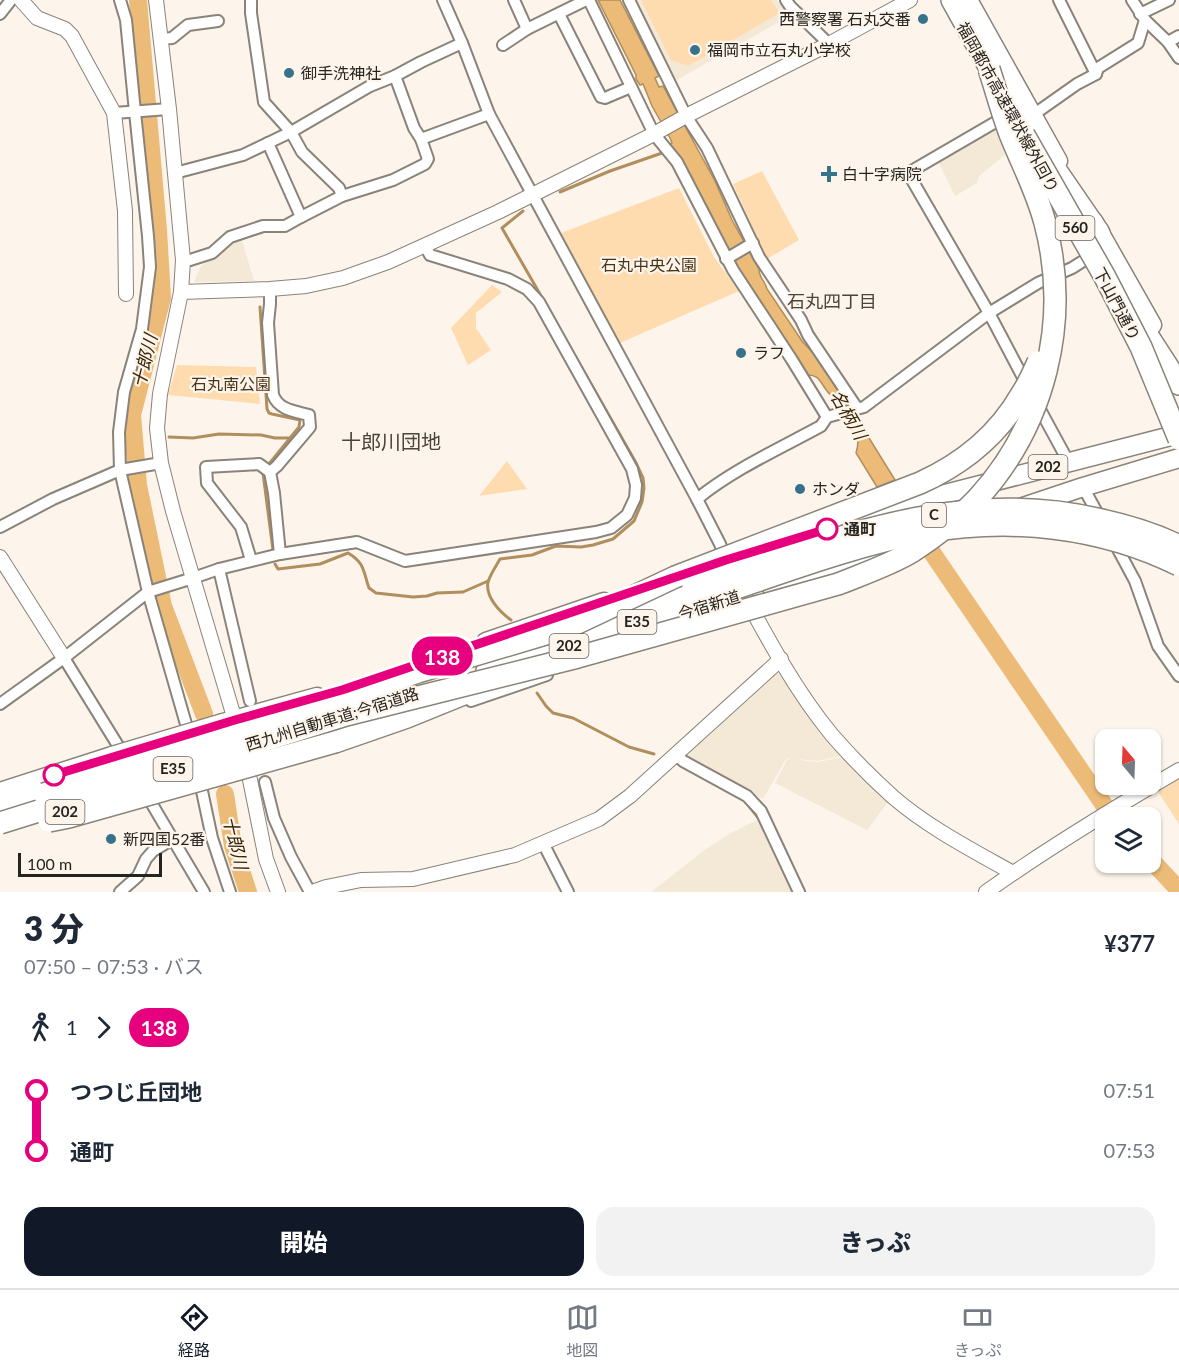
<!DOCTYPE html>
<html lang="ja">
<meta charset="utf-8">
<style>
body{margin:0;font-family:Lato,"Noto Sans JP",sans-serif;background:#f2f2f3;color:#1f2937;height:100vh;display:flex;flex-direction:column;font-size:22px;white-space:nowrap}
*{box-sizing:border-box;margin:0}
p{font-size:20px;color:#747a83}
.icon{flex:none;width:33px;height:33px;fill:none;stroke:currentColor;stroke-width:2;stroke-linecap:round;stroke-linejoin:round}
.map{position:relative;height:892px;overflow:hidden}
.panel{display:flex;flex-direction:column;background:#fff;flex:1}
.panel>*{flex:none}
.badge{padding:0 12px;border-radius:20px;font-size:21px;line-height:39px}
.needle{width:39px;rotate:341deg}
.fabs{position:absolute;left:1095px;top:729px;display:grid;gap:12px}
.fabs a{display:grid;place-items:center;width:66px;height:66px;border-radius:12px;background:#fff;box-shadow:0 2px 4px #0004;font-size:30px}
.scale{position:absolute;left:18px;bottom:15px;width:144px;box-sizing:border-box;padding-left:6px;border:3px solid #262420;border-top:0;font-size:16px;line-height:21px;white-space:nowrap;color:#262420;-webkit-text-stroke:4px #fdf5eb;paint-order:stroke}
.map>.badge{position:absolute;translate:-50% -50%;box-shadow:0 0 0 3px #fff}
.legs{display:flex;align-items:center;gap:9px;height:66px;padding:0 24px;font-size:20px}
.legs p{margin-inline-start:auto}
.headline{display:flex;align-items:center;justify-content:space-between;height:102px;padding:0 24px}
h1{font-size:33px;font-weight:800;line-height:45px}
.primary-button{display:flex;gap:12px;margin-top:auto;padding:12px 24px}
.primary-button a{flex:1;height:69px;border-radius:18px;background:#111827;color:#fff;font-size:24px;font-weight:800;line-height:69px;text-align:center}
.primary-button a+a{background:#f2f2f3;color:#1f2937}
ul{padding:0 24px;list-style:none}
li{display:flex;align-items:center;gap:21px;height:60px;font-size:22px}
li i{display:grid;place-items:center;width:9px;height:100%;margin:0 8px;background:currentColor}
li i::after{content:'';width:15px;height:15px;margin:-8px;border:4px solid;border-radius:50%;background:#fff}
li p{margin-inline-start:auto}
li:first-child i{background:linear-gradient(#0000 50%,currentColor 0)}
li:last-child i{background:linear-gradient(currentColor 50%,#0000 0)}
.dock{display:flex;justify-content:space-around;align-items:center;height:84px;border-top:2px solid #e0e1e3;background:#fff;font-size:16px;color:#747a83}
.dock a{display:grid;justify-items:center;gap:3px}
.dock .on{color:#111827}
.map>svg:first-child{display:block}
.built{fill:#f4e8d7}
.green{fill:#fedcb0}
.water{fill:#ecbb77;stroke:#b18e5d;stroke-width:1.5}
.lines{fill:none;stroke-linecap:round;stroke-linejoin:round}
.stream{stroke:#b18e5d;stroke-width:3}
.river{stroke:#ecbb77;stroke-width:18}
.minor-casing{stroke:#898379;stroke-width:14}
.tertiary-casing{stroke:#898379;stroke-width:16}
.primary-casing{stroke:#898379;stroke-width:21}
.trunk-casing{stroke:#898379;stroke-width:21}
.motorway-casing{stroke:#898379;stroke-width:24}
.minor{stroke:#fff;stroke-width:10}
.tertiary{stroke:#fff;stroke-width:14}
.primary{stroke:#fff;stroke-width:18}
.trunk{stroke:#fff;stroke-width:18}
.motorway{stroke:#fff;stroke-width:21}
.trunk-bridge-casing{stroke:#898379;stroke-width:21;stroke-linecap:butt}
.motorway-bridge-casing{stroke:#898379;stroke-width:24;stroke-linecap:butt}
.trunk-bridge{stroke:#fff;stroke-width:18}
.motorway-bridge{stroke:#fff;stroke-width:21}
.line-1-casing{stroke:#fff;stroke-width:14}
.line-1{stroke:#e6007e;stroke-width:9}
.poi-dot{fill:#36738a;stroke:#fdf5eb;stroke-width:2}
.stop-1-dot{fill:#fff;stroke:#e6007e;stroke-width:3}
.labels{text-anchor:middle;stroke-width:4.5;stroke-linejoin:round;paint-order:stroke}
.shield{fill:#fdf5eb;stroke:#66635d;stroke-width:1.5}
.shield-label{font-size:15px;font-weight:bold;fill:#262420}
.poi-label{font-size:16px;fill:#262420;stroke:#fdf5eb;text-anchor:start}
.street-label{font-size:16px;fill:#262420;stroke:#fdf5eb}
.park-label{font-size:16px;fill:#493417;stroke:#fdf5eb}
.stop-label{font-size:16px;font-weight:bold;fill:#262420;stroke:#fdf5eb;text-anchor:start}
.neighbourhood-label{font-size:18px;fill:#4a443c;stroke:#fdf5eb}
.water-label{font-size:18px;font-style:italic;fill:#392606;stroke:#fdf5eb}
.quarter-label{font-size:20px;fill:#4a443c;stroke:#fdf5eb}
</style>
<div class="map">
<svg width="1179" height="892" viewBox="0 0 1179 892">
<rect width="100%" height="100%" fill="#fdf5eb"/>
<!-- built -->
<g class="built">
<path d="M636,0H777L786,13V18L675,81Z"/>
<path d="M996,128L1006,143V154L979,176L977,183L955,196L938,161Z"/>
<path d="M241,237L254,281L194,282L200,268L208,260L232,240Z"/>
<path d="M772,674H780L820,733L841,756L818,761L796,759L806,761L818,762L843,757L888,802L867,830L775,783L787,760L791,757L786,759L763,799L686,759L683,753Z"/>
<path d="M759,819L793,892H651L706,849L733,832Z"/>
</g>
<!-- green -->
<g class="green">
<path d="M641,0H771L780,13L688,66L671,60Z"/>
<path d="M762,171L799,240L767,259L733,184Z"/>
<path d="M679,188L714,257L739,291L620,343L561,233Z"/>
<path d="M492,285L502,292L476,313V328L491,350L468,365L451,328Z"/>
<path d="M177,365L256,367L260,404L168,395Z"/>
<path d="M507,461L527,489L479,496Z"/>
<path d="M1179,779V824L1158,792Z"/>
</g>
<!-- water -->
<path class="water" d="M598,0H620L659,76L655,78L659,87L663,86L715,181L732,220L759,269C759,278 765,281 767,289L802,341L824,365L895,480L877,487L856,453C862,433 852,434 844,419C841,414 843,409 841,405C837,400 831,396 827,391C820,382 819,374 806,375L727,252L712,216L682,160L669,145L672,143L670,138L652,106L643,84L640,85L636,79V75Z"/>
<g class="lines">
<!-- stream -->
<g class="stream">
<path d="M560,192L610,171L665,152"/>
<path d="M523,211L502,228L544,301"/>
<path d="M260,307L267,409L269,413L272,414L300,420L299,427L269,464"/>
<path d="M169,437L193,438L219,434L261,435L275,438H290"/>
<path d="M263,473L273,550"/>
<path d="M275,564L278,569L320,564L348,553C365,563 363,571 369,588L376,593L413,597L427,596L437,593L463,592L488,581"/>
<path d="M511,620C500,612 485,597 488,582C490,575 496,566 500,559L532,555L556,546L581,547L593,545L613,539L634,521L642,502L644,488L643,478L635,461L575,356"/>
<path d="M537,693L546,706L553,713L573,718L629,747L654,754"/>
<path d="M727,791L744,800L760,820"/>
</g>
<!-- river -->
<g class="river">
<path d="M138,0L158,230L162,298L132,415L138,485L163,606L204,714"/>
<path d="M918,532L1113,818"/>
<path d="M225,794L233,846L248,892"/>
<path d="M1150,859L1179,890"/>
</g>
<!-- minor casing -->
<g class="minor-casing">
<g id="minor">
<path d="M120,0L126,20L135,112L148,236L150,267L142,329L124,392L119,432L120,470L148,592L190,738"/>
<path d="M251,0V13L264,102L291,132L302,152L339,188L342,196"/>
<path d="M443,0L462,43L489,114L697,499L720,544L726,560"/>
<path d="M514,0L527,29"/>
<path d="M589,0L654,134L677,162L733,270L792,360L827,417"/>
<path d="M629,0L686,116L707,148L759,257L801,320L808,335L857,408"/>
<path d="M786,0L790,6L829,44"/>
<path d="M1059,0L1096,74"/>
<path d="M0,14L11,0"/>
<path d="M559,14L601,97L605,98L631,87"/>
<path d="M1140,14L1169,0"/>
<path d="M1145,20L1168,42L1179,58"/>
<path d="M161,39L172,38L188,25L218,21"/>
<path d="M1168,42L1179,36"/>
<path d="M503,45L527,29L586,0"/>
<path d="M114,113L169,109"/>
<path d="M1033,115L1077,84L1096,74L1098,68L1138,43L1145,20L1132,0"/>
<path d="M1006,116L908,173L989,313L1027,385"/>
<path d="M421,139L489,114"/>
<path d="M175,173L243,155L291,132L370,86L395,76L421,62L462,43"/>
<path d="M301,217L342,196L393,180L425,164L428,159L421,139L414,128L395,76"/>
<path d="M726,259L753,243"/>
<path d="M183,260H190L212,253L230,237L263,226H285L301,217L268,143"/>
<path d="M270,289V304L268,323L273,395C279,410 294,411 309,415L310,427L277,466L270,472L274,493L280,554"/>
<path d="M1037,404L1068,461"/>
<path d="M1083,487L1100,518"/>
<path d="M697,499C734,469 779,449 821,426L827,417L864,407L989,313L1038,283L1072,268L1091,256"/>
<path d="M0,527L53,499L120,470L161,463"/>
<path d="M1114,542L1135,581L1158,646L1179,676"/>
<path d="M251,560L241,527L207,483L206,467L259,464L270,472"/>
<path d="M219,569L250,701"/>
<path d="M64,658L125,757"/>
<path d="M471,701L547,675"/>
<path d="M0,704L64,658L148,592L193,578L219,569L280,554L357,542L405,561L596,532L611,528L627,515L635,498L636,485L632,469L539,302L527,289L508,279L430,255L425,246"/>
<path d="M676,755L683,761L747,796L761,811L799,892"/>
<path d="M199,777L212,838L230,892"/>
<path d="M265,782L274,818L291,857L310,892"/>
<path d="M146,794L204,892"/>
<path d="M543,843L568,892"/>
<path d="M120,892L138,876L146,859L153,851L173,839"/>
</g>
</g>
<!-- tertiary casing -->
<g class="tertiary-casing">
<g id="tertiary">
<path d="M21,0L37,18L65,29L72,36L114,113L125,211L126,294"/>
<path d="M156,0L169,109L183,260L181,292L160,394L157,428L161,463L173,511L237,727"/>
<path d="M181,292L270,289L306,286L343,278L388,262L498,212L654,134L686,116L829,44L910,0"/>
<path d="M0,557L64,658"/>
<path d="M736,580C764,632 794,689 832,735C851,757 872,778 893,797C929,828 972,850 1013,873"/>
<path d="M246,760L266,859L278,892"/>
<path d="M312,892L326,887L361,880L413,879L515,855L599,819L630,796L781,659"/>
<path d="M986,892C1048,848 1114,808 1179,770"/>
</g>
</g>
<!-- primary casing -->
<g class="primary-casing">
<g id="primary">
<path d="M968,0L1058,161"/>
<path d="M1093,221L1152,325"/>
</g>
</g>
<!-- trunk casing -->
<g class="trunk-casing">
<g id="trunk">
<path d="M1020,508L1083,487L1179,458"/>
<path d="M816,533L918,501L1179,434"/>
<path d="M771,586L915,544"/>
<path d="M486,642L604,602"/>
<path d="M223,723L317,697"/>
<path d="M0,792L112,756"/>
</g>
</g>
<!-- motorway casing -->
<g class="motorway-casing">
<g id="motorway">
<path d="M952,0L1035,149"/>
<path d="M1040,147L1099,233"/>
<path d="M1131,310L1179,384"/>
<path d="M626,608L693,586"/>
<path d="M487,671L698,601"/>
<path d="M335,742L407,717L476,689"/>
<path d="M0,807L44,794"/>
</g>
</g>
<!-- minor -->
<use href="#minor" class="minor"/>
<!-- tertiary -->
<use href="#tertiary" class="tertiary"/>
<!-- primary -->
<use href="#primary" class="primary"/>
<!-- trunk -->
<use href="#trunk" class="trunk"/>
<!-- motorway -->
<use href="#motorway" class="motorway"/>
<!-- trunk-bridge casing -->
<g class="trunk-bridge-casing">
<path id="trunk-bridge" d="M112,756L223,723"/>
</g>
<!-- motorway-bridge casing -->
<g class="motorway-bridge-casing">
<g id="motorway-bridge">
<path d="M1024,135L1105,277L1141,347L1179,439"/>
<path d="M693,586C827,542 954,486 1097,519C1125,525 1153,533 1179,546"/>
<path d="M698,601C771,577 850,546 925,532C1011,517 1100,526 1179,565"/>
<path d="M44,794L297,713L418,672L569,627L675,577L920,483C962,464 998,435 1021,395C1028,385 1033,373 1038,362"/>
<path d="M49,821L69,817L335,742"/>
<path d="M0,823L346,715L578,657L838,584C863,574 890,565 913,551C936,536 958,519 977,499C1045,425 1071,321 1045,223C1037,192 1022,164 1010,134C1002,113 996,90 989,69"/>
</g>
</g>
<!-- trunk-bridge -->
<use href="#trunk-bridge" class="trunk-bridge"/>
<!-- motorway-bridge -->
<use href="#motorway-bridge" class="motorway-bridge"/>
</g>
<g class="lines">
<!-- line-1 casing -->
<g class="line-1-casing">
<path id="line-1" d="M54,775L235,720L342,690L726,560L827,529"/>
</g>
<!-- line-1 -->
<use href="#line-1" class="line-1"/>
</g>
<!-- markers -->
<g class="poi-dot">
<circle cx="923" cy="19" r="6"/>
<circle cx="695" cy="50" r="6"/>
<circle cx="289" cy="73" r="6"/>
<path d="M826 165h6v6h6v6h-6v6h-6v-6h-6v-6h6z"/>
<circle cx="741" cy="353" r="6"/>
<circle cx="800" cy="489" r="6"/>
<circle cx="111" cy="839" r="6"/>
</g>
<g class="stop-1-dot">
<circle cx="827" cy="529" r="10"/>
<circle cx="54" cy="775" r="10"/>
</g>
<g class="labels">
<!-- shield labels -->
<g class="shield">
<rect x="1055.5" y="216" width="39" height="24" rx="4.5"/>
<rect x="1028.5" y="455" width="39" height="24" rx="4.5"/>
<rect x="922" y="503" width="24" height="24" rx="4.5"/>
<rect x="617.5" y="610" width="39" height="24" rx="4.5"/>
<rect x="549.5" y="634" width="39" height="24" rx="4.5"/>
<rect x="153.5" y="757" width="39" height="24" rx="4.5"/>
<rect x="45.5" y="800" width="39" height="24" rx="4.5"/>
</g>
<g class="shield-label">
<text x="1075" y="233">560</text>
<text x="1048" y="472">202</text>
<text x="934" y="520">C</text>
<text x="637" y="627">E35</text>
<text x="569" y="651">202</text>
<text x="173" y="774">E35</text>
<text x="65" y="817">202</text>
</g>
<!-- poi labels -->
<g class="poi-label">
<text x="911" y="25" text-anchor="end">西警察署 石丸交番</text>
<text x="707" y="56">福岡市立石丸小学校</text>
<text x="301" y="79">御手洗神社</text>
<text x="842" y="180">白十字病院</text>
<text x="753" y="359">ラフ</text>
<text x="812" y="495">ホンダ</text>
<text x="123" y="845">新四国52番</text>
</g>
<!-- street labels -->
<g class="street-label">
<text transform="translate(1008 107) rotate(61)" y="6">福岡都市高速環状線外回り</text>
<text transform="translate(1117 304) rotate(62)" y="6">下山門通り</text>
<text transform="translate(709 605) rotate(-17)" y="6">今宿新道</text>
<text transform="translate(332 719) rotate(-17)" y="6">西九州自動車道;今宿道路</text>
</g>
<!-- park labels -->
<g class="park-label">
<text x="649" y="271">石丸中央公園</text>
<text x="231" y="390">石丸南公園</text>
</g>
<!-- stop labels -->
<g class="stop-label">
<text x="844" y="535">通町</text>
</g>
<!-- neighbourhood labels -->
<g class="neighbourhood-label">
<text x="832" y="308">石丸四丁目</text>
</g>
<!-- water labels -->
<g class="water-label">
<text transform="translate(145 361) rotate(-76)" y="6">十郎川</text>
<text transform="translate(848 415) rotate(60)" y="6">名柄川</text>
<text transform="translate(235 843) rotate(77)" y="6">十郎川</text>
</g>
<!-- quarter labels -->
<g class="quarter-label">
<text x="391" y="449">十郎川団地</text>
</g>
</g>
</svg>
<div class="fabs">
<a><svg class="needle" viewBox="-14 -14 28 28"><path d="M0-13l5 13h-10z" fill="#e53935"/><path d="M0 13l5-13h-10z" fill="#747a83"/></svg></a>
<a><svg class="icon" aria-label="layers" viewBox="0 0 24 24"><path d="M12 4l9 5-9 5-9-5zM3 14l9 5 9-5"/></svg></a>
</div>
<div class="scale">100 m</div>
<b class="badge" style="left:442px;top:656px;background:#e6007e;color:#fff">138</b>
</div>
<section class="panel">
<div class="headline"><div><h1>3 分</h1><p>07:50 – 07:53 · バス</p></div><b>¥377</b></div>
<div class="legs"><svg class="icon" aria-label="walk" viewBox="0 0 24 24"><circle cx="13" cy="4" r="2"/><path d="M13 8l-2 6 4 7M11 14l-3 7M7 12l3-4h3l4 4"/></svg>1<svg class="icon" aria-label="forward" viewBox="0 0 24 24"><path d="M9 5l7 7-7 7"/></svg><b class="badge" style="background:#e6007e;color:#fff">138</b></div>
<ul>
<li><i style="color:#e6007e"></i><b>つつじ丘団地</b><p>07:51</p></li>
<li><i style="color:#e6007e"></i><b>通町</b><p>07:53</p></li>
</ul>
<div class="primary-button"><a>開始</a><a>きっぷ</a></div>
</section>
<nav class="dock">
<a class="on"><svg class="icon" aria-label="directions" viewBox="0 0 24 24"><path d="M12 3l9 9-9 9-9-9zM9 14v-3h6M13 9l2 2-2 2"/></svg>経路</a>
<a><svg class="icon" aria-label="map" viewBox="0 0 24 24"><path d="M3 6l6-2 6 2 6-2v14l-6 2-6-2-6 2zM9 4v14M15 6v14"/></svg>地図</a>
<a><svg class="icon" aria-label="tickets" viewBox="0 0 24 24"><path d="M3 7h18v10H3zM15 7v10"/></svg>きっぷ</a>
</nav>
